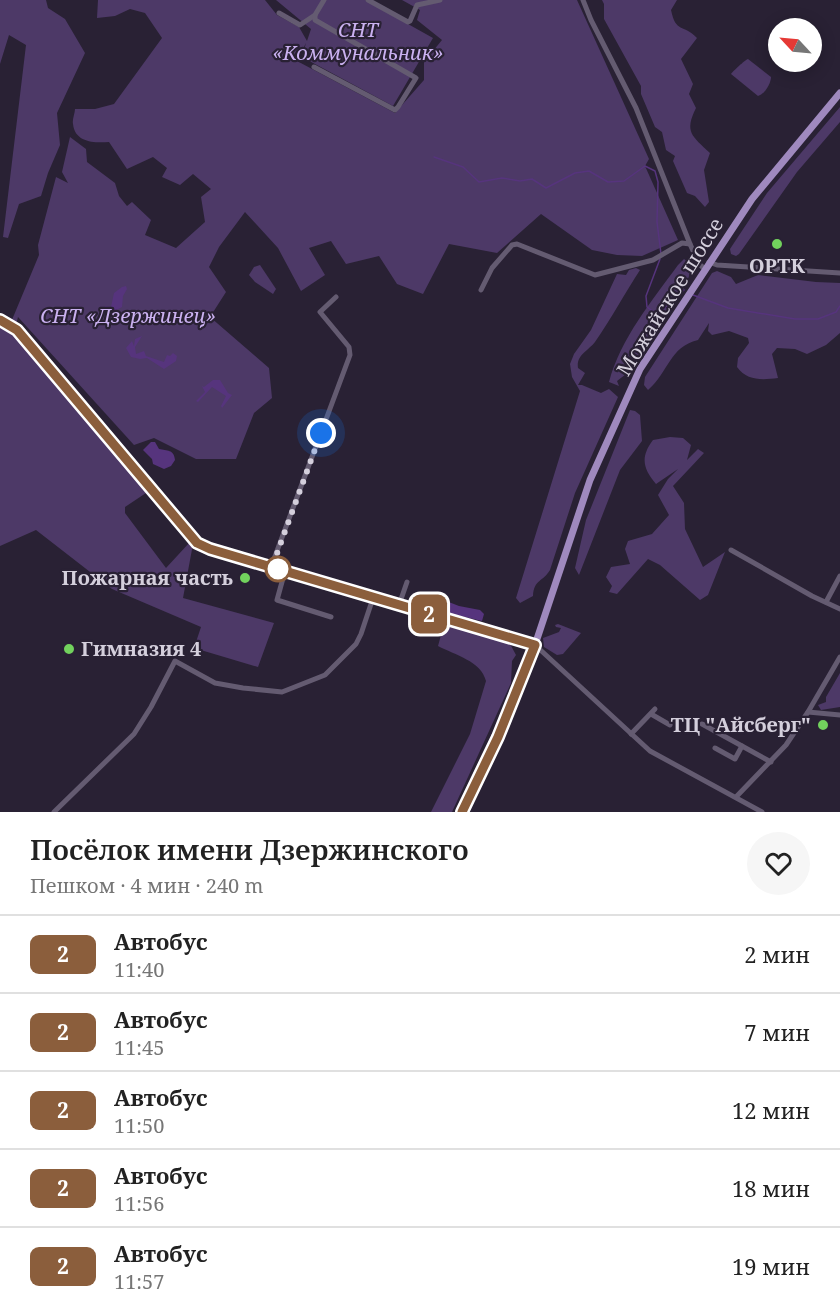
<!DOCTYPE html>
<html lang="ru">
<meta charset="utf-8">
<style>
body{margin:0;font-family:"Noto Serif",serif;background:#f6f6f6;color:#222;height:100vh;display:flex;flex-direction:column;font-size:22px;white-space:nowrap}
*{box-sizing:border-box;margin:0}
p{font-size:20px;color:#767676}
.icon{flex:none;width:33px;height:33px;fill:none;stroke:currentColor;stroke-width:2;stroke-linecap:round;stroke-linejoin:round}
.map{position:relative;height:812px;overflow:hidden}
.details{display:flex;flex-direction:column;background:#fff;flex:1}
.details>*{flex:none}
.badge{padding:0 12px;border-radius:9px;font-size:21px;line-height:39px}
.needle{width:39px;rotate:296deg}
.tools{position:absolute;left:768px;top:18px;display:grid;gap:12px}
.tools a{display:grid;place-items:center;width:54px;height:54px;border-radius:50%;background:#fff;box-shadow:0 3px 15px #0003;font-size:30px}
.you{position:absolute;width:30px;height:30px;margin:-15px;border:4px solid #fff;border-radius:50%;background:#1a73e8;box-shadow:0 0 0 9px #1a73e833}
.map>.badge{position:absolute;translate:-50% -50%;box-shadow:0 0 0 3px #fff}
.round{display:grid;place-items:center;flex:none;width:63px;height:63px;border-radius:32px;background:#f6f6f6}
.head{display:flex;align-items:center;justify-content:space-between;height:102px;padding:0 30px}
h1{font-size:28px;font-weight:600;line-height:45px}
ul{padding:0;list-style:none}
li{display:flex;align-items:center;gap:18px;height:78px;padding:0 30px;border-top:2px solid #e0e0e0}
li div{flex:1}
li b{display:block;font-size:22px}
li em{font-style:normal}
li .badge{min-width:66px;font-weight:700;text-align:center}
.map>svg:first-child{display:block}
.green{fill:#4d3967}
.water{fill:#56347d}
.lines{fill:none;stroke-linecap:round;stroke-linejoin:round}
.stream{stroke:#56347d;stroke-width:1.5}
.minor{stroke:#645b71;stroke-width:5}
.major{stroke:#9f89be;stroke-width:7}
.line-casing{stroke:#fff;stroke-width:14}
.line{stroke:#8b5e3c;stroke-width:9}
.walk{stroke:#d4cfdc;stroke-width:6;stroke-dasharray:0 10.8}
.poi-dot{fill:#72d25d;stroke:#292134;stroke-width:2}
.stop-dot{fill:#fff;stroke:#8b5e3c;stroke-width:3}
.labels{text-anchor:middle;stroke-width:4.5;stroke-linejoin:round;paint-order:stroke}
.park-label{font-size:20px;font-style:italic;fill:#cab1f0;stroke:#292134}
.poi-label{font-size:20px;font-weight:bold;fill:#d4cfdc;stroke:#292134;text-anchor:end}
.street-label{font-size:20px;fill:#d4cfdc;stroke:#292134}
</style>
<div class="map">
<svg width="840" height="812" viewBox="0 0 840 812">
<rect width="100%" height="100%" fill="#292134"/>
<!-- green -->
<g class="green">
<path d="M0,0H46L48,8L65,19L85,53L57,113L60,145L48,173L41,196L19,204L8,238L3,237L26,45L9,35L0,64Z"/>
<path d="M98,0H265L277,15L299,27L307,41L311,29L276,0H365L433,38L393,106L302,57L306,43L297,61L395,113L424,80V62L442,40L417,20L420,10L402,0H577L649,159L645,166L678,240L642,256L617,255L592,250L541,214L497,253L449,244L423,294L397,284L379,256L346,264L331,241L309,248L325,275L301,291L278,248L245,212L219,247L209,267L226,292L210,317L269,368L272,398L254,413L236,459H196L154,438L134,445L18,317L14,332L149,491L125,507V513L166,568L190,542L193,544L183,598L274,623L258,667L194,648L201,627L112,589L36,530L0,546V324L9,327L39,255L38,245L56,177L68,183L62,172L70,137L86,149L87,162L115,183L119,196L127,206L132,202L151,220L145,235L176,248L205,222L201,197L211,189L193,174L180,185L162,177L167,168L153,157L127,169L109,142C95,143 75,143 73,124C72,120 75,113 75,109H95L114,104L162,38L145,13L130,9L115,16L97,18Z"/>
<path d="M602,0H677L671,10C676,34 683,23 697,38L681,59L693,84L689,94L696,108C684,132 692,136 710,153L704,170L709,202L705,207L695,196L687,193L673,161L675,156L666,150L662,132L655,127L641,94V86L604,19V4Z"/>
<path d="M748,59L771,77C771,83 765,94 758,96L731,74C733,71 745,60 748,59Z"/>
<path d="M840,107V122L797,172L739,254L736,256L731,254L730,249L767,193Z"/>
<path d="M684,259L689,263L691,270L686,285L630,371L617,381L619,386L609,382C621,338 651,302 678,265Z"/>
<path d="M260,265L276,289L273,294L255,282L249,275L254,267Z"/>
<path d="M636,268L640,270C625,293 611,319 595,342C588,351 576,355 578,368L585,373L578,385H582L601,393L609,389L618,397L575,493L550,570C543,582 534,579 533,596L520,603L516,598L580,391L572,377L570,364L574,354L591,330L617,274L626,275L629,270Z"/>
<path d="M717,271L731,277L736,284L758,275L816,282L840,283V333L826,345L807,354L795,349L777,348L772,354L778,378C762,380 747,381 737,367L738,358L749,343L748,338L729,331L712,335L708,331L709,323L698,340C669,347 669,372 648,390L644,385L645,377L712,273Z"/>
<path d="M630,410L635,411L640,415L642,441L620,470L579,575L575,568L586,520Z"/>
<path d="M670,437L683,438L691,445L687,460L698,449L704,453L673,486L684,503L685,529L703,567L725,552L708,595L700,600L660,565L648,559L617,594L609,592L612,586L606,577L611,567L630,564L625,549L628,541L652,534L669,515L658,495L668,479L678,469L656,484C643,469 640,457 653,440Z"/>
<path d="M444,624L509,642L516,655L512,661L511,683L452,812H431L470,734L486,681C481,661 455,655 438,646Z"/>
<path d="M558,624L581,633L563,654L557,655L544,647L543,638L559,632L561,628L556,627L555,625Z"/>
<path d="M840,673V707L821,710L818,705L826,702V697Z"/>
</g>
<!-- water -->
<g class="water">
<path d="M122,287L126,286L127,289L123,296L122,307L113,312H106L105,306L111,307L114,293Z"/>
<path d="M142,336L135,347L136,354L144,351L146,356L164,362L167,355L170,356L173,353L177,356L176,361L164,369L147,358L140,359L131,357L126,348L132,341L134,346L135,339Z"/>
<path d="M213,380H220L228,393L232,395L222,408L221,406L226,396L212,387L198,402L196,401L205,392L202,386L204,387Z"/>
<path d="M151,442H155L159,449C167,451 174,449 175,460L171,466L164,469L153,464L152,459L143,450Z"/>
<path d="M436,597L459,606L480,610L484,614L482,621L435,610L431,607L432,598Z"/>
</g>
<g class="lines">
<!-- stream -->
<g class="stream">
<path d="M434,157L463,167L479,182L502,178L520,181L532,179L546,188L575,173L589,171L608,182L624,181L645,166L655,171L658,182L657,222L661,254"/>
<path d="M660,259L646,296L647,307L655,313C666,311 673,297 684,290"/>
<path d="M693,295L728,308L795,319H818L836,312L840,306"/>
</g>
<!-- minor -->
<g class="minor">
<path d="M368,0L408,22L410,21L417,5L440,0"/>
<path d="M583,0L591,20L636,108L690,244L699,264L705,269"/>
<path d="M279,13L300,25L315,15"/>
<path d="M314,67L395,110L398,107L416,78L315,20V15L324,0"/>
<path d="M709,262L717,265L840,273"/>
<path d="M481,290L492,268L512,245L517,244L595,275L653,260L682,243L690,244"/>
<path d="M0,320L17,330L197,543L213,550L535,645L650,751L762,812"/>
<path d="M731,550L812,596L840,609"/>
<path d="M271,567L350,355L349,347L320,312L336,297"/>
<path d="M285,571L277,600L331,617"/>
<path d="M826,602L840,576"/>
<path d="M399,605L407,582"/>
<path d="M808,712L840,715"/>
<path d="M651,714L670,725"/>
<path d="M702,724L771,762"/>
<path d="M631,734L655,709"/>
<path d="M715,748L735,759L742,746"/>
<path d="M736,797L786,745L808,712L840,657"/>
<path d="M54,812L134,734L151,707L175,661L215,683L243,688L282,692L325,675L356,644L361,634L373,598"/>
</g>
<!-- major -->
<path class="major" d="M462,812L498,737L535,645L590,480L640,369L752,199L840,93"/>
</g>
<g class="lines">
<!-- line casing -->
<g class="line-casing">
<path id="line" d="M0,320L17,330L197,543L210,549L535,645L498,737L462,812"/>
</g>
<!-- line -->
<use href="#line" class="line"/>
<!-- walk -->
<path class="walk" d="M278,569L272,567L321,433"/>
</g>
<!-- markers -->
<g class="poi-dot">
<circle cx="777" cy="244" r="6"/>
<circle cx="245" cy="578" r="6"/>
<circle cx="69" cy="649" r="6"/>
<circle cx="823" cy="725" r="6"/>
</g>
<circle class="stop-dot" cx="278" cy="569" r="12"/>
<g class="labels">
<!-- park labels -->
<g class="park-label">
<text x="358" y="37">СНТ<tspan x="358" dy="23">«Коммунальник»</tspan></text>
<text x="128" y="323">СНТ «Дзержинец»</text>
</g>
<!-- poi labels -->
<g class="poi-label">
<text x="777" y="273" text-anchor="middle">ОРТК</text>
<text x="233" y="585">Пожарная часть</text>
<text x="81" y="656" text-anchor="start">Гимназия 4</text>
<text x="811" y="732">ТЦ "Айсберг"</text>
</g>
<!-- street labels -->
<g class="street-label">
<text transform="translate(670 297) rotate(-58)" y="7">Можайское шоссе</text>
</g>
</g>
</svg>
<div class="tools">
<a><svg class="needle" viewBox="-14 -14 28 28"><path d="M0-13l5 13h-10z" fill="#e53935"/><path d="M0 13l5-13h-10z" fill="#767676"/></svg></a>
</div>
<div class="you" style="left:321px;top:433px"></div>
<b class="badge" style="left:429px;top:614px;background:#8b5e3c;color:#fff">2</b>
</div>
<section class="details">
<div class="head"><div><h1>Посёлок имени Дзержинского</h1><p>Пешком · 4 мин · 240 m</p></div><a class="round"><svg class="icon" aria-label="heart" viewBox="0 0 24 24"><path d="M12 20l-8-8c-3-5 5-10 8-4 3-6 11-1 8 4z"/></svg></a></div>
<ul>
<li><span class="badge" style="background:#8b5e3c;color:#fff">2</span><div><b>Автобус</b><p>11:40</p></div><em>2 мин</em></li>
<li><span class="badge" style="background:#8b5e3c;color:#fff">2</span><div><b>Автобус</b><p>11:45</p></div><em>7 мин</em></li>
<li><span class="badge" style="background:#8b5e3c;color:#fff">2</span><div><b>Автобус</b><p>11:50</p></div><em>12 мин</em></li>
<li><span class="badge" style="background:#8b5e3c;color:#fff">2</span><div><b>Автобус</b><p>11:56</p></div><em>18 мин</em></li>
<li><span class="badge" style="background:#8b5e3c;color:#fff">2</span><div><b>Автобус</b><p>11:57</p></div><em>19 мин</em></li>
</ul>
</section>
